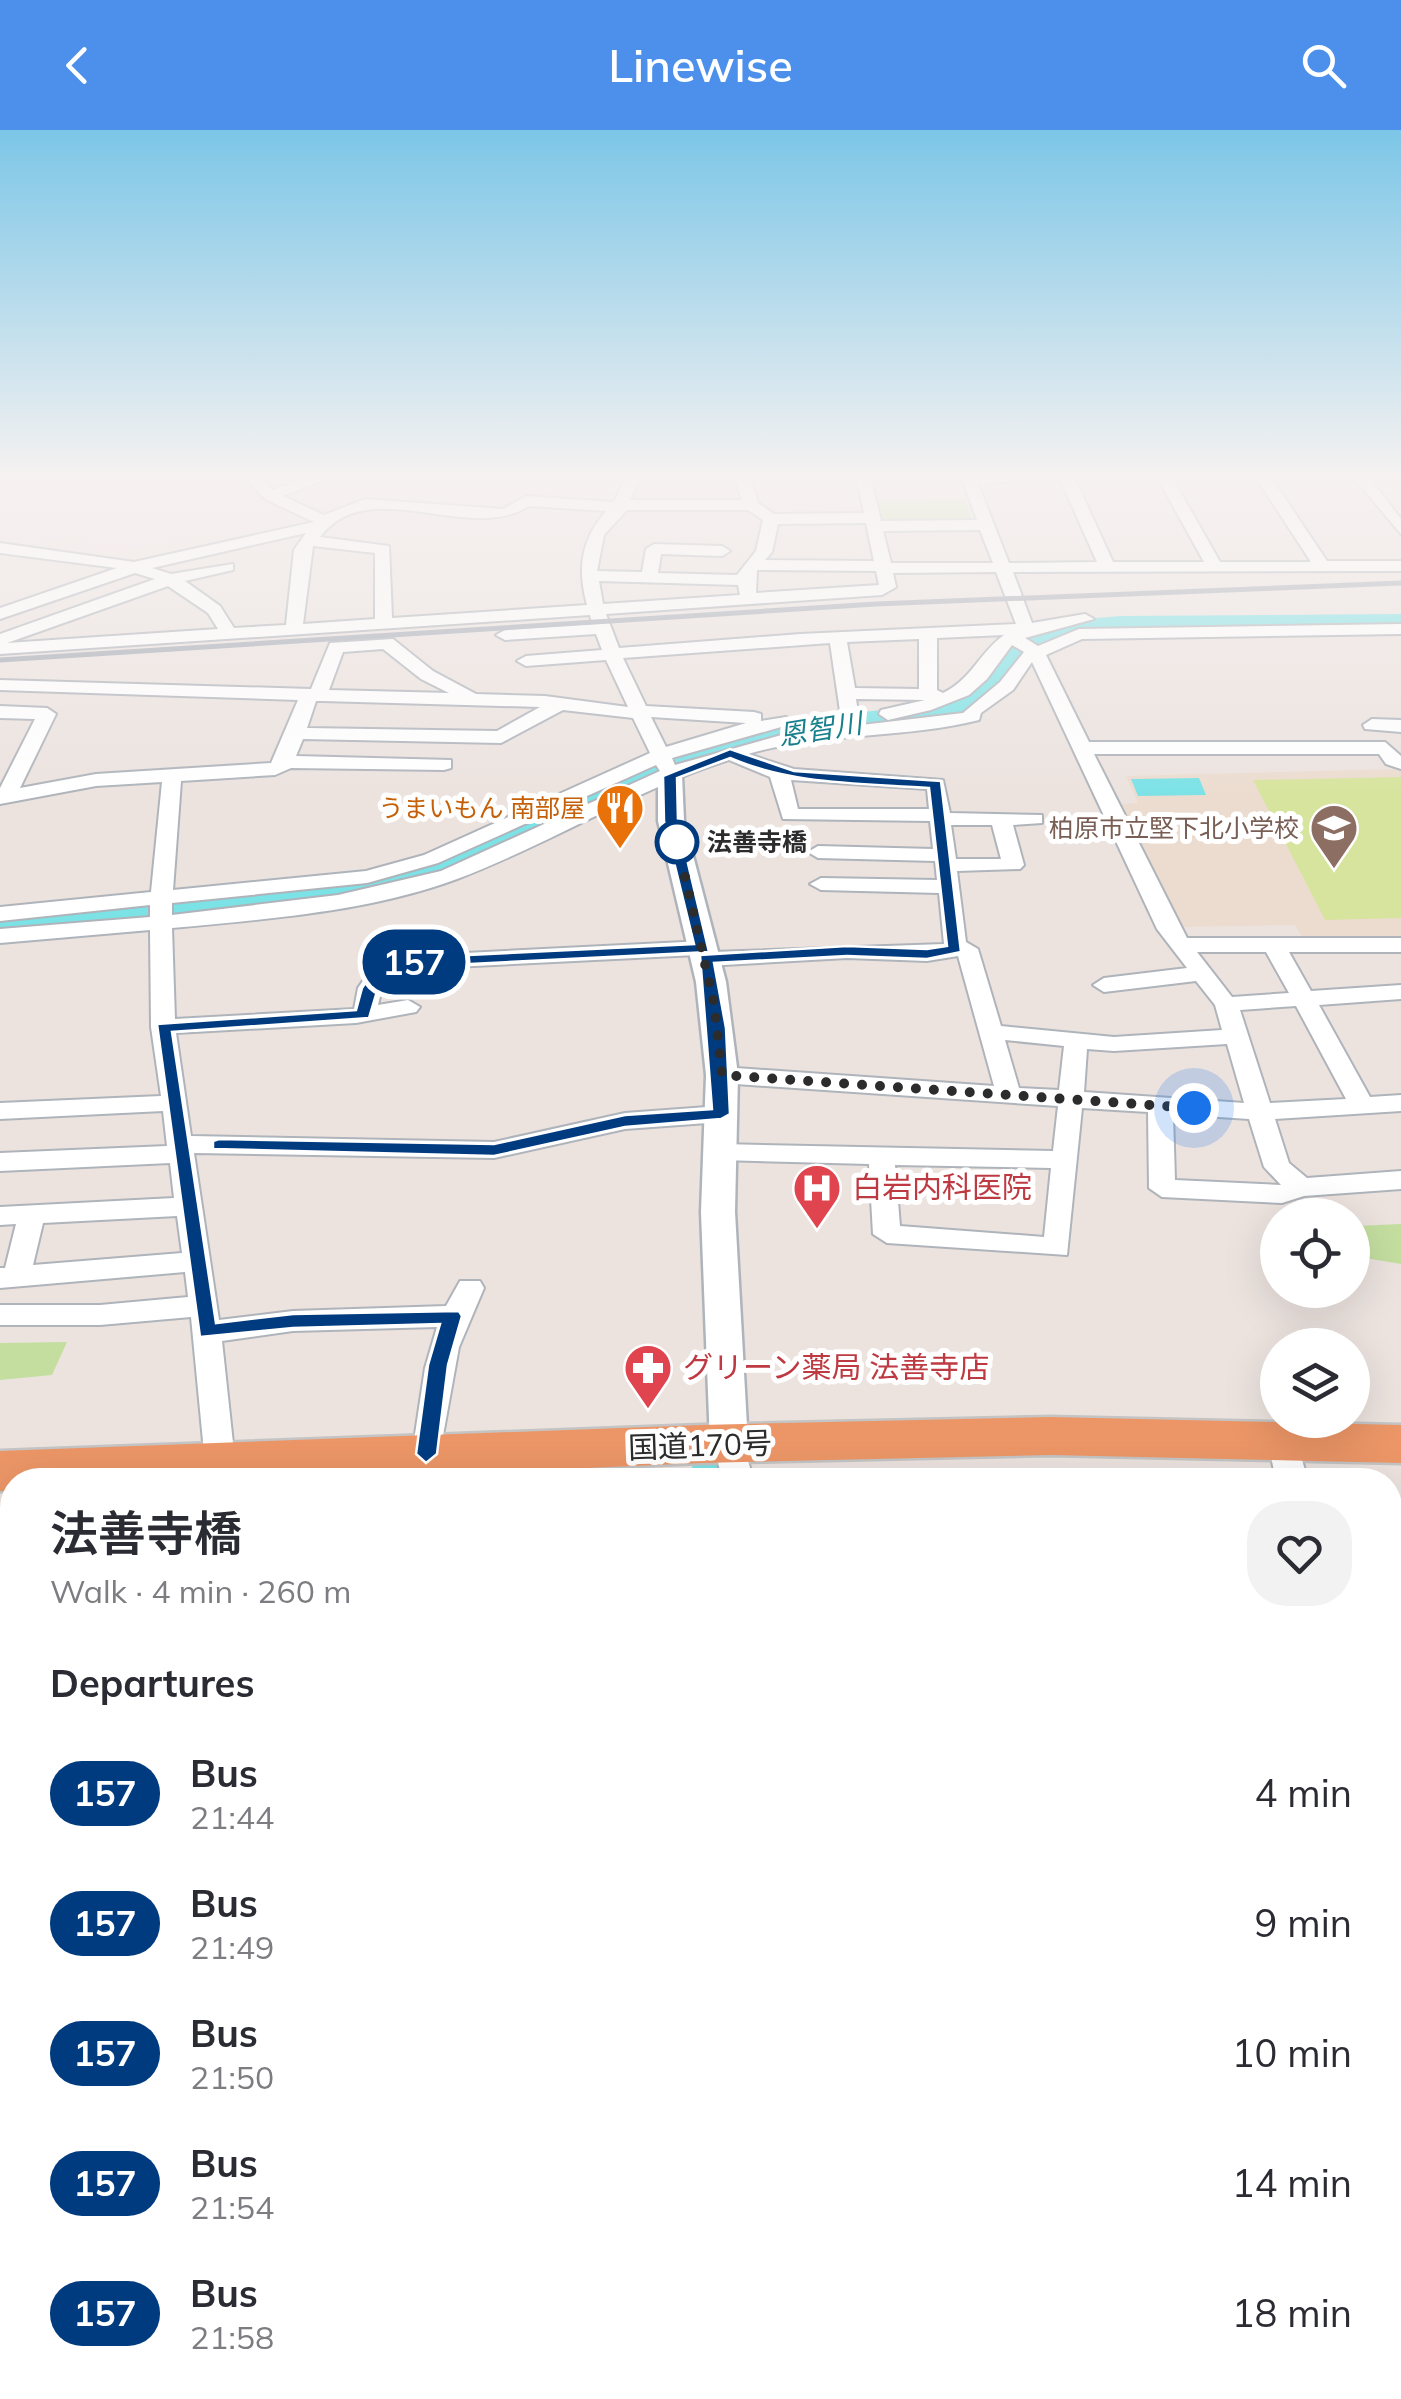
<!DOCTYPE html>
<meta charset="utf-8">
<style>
body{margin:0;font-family:Mulish,"Noto Sans JP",sans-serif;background:#f2f2f3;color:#2b2b33;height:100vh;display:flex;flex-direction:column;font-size:38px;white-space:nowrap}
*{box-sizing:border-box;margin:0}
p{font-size:32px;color:#7c7c81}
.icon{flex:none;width:55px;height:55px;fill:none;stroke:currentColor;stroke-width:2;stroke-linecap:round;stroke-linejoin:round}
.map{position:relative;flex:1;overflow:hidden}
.panel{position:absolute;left:0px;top:1338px;width:1402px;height:932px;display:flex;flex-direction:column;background:#fff;border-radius:40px 40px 0 0;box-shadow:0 10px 40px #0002}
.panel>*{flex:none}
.badge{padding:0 20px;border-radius:32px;font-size:35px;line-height:65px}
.buttons{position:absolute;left:1260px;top:1068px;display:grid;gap:20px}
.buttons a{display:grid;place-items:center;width:110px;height:110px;border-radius:50%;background:#fff;box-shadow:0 10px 40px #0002;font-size:50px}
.you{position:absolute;width:50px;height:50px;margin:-25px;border:8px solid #fff;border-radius:50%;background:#1a73e8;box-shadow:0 0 0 15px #1a73e833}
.map>.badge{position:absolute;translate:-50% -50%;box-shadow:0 0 0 5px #fff}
h2{padding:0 50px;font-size:38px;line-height:90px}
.round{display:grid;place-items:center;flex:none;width:105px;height:105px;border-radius:40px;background:#f2f2f3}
.head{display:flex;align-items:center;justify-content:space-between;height:170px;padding:0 50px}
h1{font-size:48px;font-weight:600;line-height:75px}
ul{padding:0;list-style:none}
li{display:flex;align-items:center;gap:30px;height:130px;padding:0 50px}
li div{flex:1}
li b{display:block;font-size:38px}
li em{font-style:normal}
li .badge{min-width:110px;font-weight:700;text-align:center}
header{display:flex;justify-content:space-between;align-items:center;height:130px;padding:0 50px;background:#4c90ec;color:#fff;font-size:45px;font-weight:600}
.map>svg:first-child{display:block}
.education{fill:#ecdcd0}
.medical{fill:#f2dde3}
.green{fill:#c4dea0}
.pitch{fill:#d7e49d}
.water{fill:#7be2e6}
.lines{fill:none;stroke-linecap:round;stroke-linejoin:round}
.river{fill:#7be2e6;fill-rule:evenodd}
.minor-casing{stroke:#afb4bb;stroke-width:4}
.tertiary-casing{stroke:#afb4bb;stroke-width:5}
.trunk-casing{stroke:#c4c4c4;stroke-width:5}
.minor{fill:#fff;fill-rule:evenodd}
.tertiary{fill:#fff;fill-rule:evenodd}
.trunk{fill:#ec9667;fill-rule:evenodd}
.rail{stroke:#a2a9b4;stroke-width:5}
.line{fill:#003b80;stroke:#fff;stroke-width:2.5}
.walk{stroke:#2c2c2c;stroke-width:10;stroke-dasharray:0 18}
.stop-dot{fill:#fff;stroke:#003b80;stroke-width:5}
.labels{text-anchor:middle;stroke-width:10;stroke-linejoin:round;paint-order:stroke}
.far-food-label{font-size:25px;fill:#c56008;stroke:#fff;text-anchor:end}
.far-education-label{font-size:25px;fill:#785e54;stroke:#fff;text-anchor:end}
.far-stop-label{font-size:25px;font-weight:bold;fill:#2c2c2c;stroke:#fff;text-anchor:start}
.far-water-label{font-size:28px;font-style:italic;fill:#18808c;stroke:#fff}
.health-label{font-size:30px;fill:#be3a42;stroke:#fff;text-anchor:start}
.street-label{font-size:30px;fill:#2c2c2c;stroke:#fff}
</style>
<header><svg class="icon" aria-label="back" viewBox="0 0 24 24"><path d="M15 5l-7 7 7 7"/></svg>Linewise<svg class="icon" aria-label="search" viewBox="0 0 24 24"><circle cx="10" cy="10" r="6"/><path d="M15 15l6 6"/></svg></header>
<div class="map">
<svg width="1401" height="2269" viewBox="0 0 1401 2269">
<rect width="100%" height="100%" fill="#ece3df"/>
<!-- education -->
<path class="education" d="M1401,639V809L1302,807L1295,795L1178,797L1113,675L1138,673L1126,646Z"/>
<!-- medical -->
<path class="medical" d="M0,349H244L280,378L262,388L148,417L91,424L86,405L5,416Z"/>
<!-- green -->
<g class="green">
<path d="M965,370L973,393L881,394L875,371Z"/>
<path d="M1401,1094V1134L1353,1126V1096Z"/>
<path d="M67,1212L52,1245L0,1250V1213Z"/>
</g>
<!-- pitch -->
<path class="pitch" d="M1401,647V788L1325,790L1253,650Z"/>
<!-- water -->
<g class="water">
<path d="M1199,648L1206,665L1138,666L1131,649Z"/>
<path d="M1160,2258H1253L1255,2269H1162Z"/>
</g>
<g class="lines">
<!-- river -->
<g class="river">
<path d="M1401,484V502C1328,502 1254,503 1181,503C1143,504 1097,499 1060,509C1016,521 1006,570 953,588C882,612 802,605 729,622L422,752L327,772L0,804V782L327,750L399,735L706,608L769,593L932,574L963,560L983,543L996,521L1051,492L1120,486Z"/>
<path d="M718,1318L737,1324L747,1350H693L691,1339L699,1324Z"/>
</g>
<!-- minor casing -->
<g class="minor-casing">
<g id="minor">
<path d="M246,349H262L273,360L303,349H326L283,366L324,385L365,369L503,379L526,366L614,372L625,349H640L630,370H742L735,349H750L758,373L774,384L864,383L857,349H871L881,391L977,390L962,349H1033L978,354L1009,433L1097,432L1060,349H1075L1113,432H1204L1158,349H1173L1220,432H1311L1257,349H1272L1327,431H1401V441L1013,442L1032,493L1085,484L1094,489L1025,508L1038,516L1079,499L1401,494V504L1082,509L1046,525L1089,612H1385L1401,626V639L1386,634L1379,624H1094L1187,808H1401V822H1289L1311,861L1401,855V869L1319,875L1370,967L1401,965V981L1275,989L1289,1033L1307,1048L1401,1041V1059L1304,1066L1282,1073L1162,1067L1149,1058L1148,982L1082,978L1067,1125L887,1113L873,1104L869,1034L720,1030L707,1022L720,1014L1053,1021L1058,976L722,953L710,945L722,937L994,956L958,826L927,831L847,828L706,836L698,834L697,825L393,840L382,858L378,875L408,870L420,877L416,882L356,893L176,903L191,1006L494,1012L625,983L721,976L734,984L721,992L625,999L494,1028L194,1023L219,1190L293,1181L446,1176L460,1151H480L484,1158L459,1217L438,1333L427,1336L416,1333L412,1324L425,1238L437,1197L293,1201L222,1211L235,1332L231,1341L220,1344L209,1341L205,1332L191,1187L100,1195H0V1175H100L188,1167L185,1142L0,1158V1138H5L16,1094L0,1095V1077L174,1068L170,1033L0,1041V1023L167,1016L163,981L0,989V973L161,966L151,897L150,800L0,813V799L150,787V775L0,791V777L151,762L162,652L96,656L0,674V658L35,589L0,588V576L47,578L56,584L20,658L96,644L271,633L298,570L0,560V550L311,559L330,513L393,509L433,541L476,564L545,566L628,577L606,530L526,536L517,531L526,526L602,520L596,504L505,510L496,505L505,500L592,494L590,485L0,524V504L155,449L135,443L0,489V478L117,438L0,423V413L134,432L314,392L265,369ZM529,376L606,381C581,410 577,438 587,475L392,488L389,416L320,407C369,342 469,415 529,376ZM627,380H748L763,390L756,421L737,445L658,443L661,424L722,426L730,421L722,416L654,414L646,419L642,442L597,441L604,405ZM866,393L874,431L765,430L772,422L778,394ZM980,400L993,433H891L883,401ZM306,403L294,420L286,495L234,498L220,476L185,451L233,440V434L171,444L152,438ZM313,416L375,423V489L303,494ZM757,440L876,441L879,455L756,463ZM996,442L1016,494L800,504L619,518L606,484L882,465L896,457L893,443ZM599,451L738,455L740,465L603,474ZM168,456L208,483L218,499L7,513ZM1004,505C979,523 972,549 943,563L937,560V508ZM919,509V559L855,558L847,512ZM830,513L841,588L850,594L859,588L856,569L925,570L881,580L879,584L888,590L931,580L969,565L987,549L1012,515L1024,522L1000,552L963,583L785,604L675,635L672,628L795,593L786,587L761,591V584L754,582L646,576L623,528ZM383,519L421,549L449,563L329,560L343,522ZM1032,532L1157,799L1187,838L1104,848L1093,855L1104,862L1196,851L1215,875L1222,900L1114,907L1001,896L978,819L966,812L957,741L1020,739L1024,735L1013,695L1042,693V685L950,683L943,650L794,639L748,624C823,602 903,609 979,590L981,583L1013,560ZM316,571H322L540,577L497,601L307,598ZM563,580L633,588L650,623L424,725L366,741L173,760L181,651L275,645L291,638L444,640L451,638V630L296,626L303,609L501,613ZM651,587L746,593L666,617ZM729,630L770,647L783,689L930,691L933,719L818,716L808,722L818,728L935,731L937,750L821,748L810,754L821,760L939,763L944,814L713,822L712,813L704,811L386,827L378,829L358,858L354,879L175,889L172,798C266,789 368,782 457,749C550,714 634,660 729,630ZM656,635L660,641L441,741L338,765L172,785V773L367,753L438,733ZM791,650L927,659L929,679H798ZM951,695H992L1001,729H956ZM1197,822H1266L1289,863L1232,867ZM1296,876L1346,969L1270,973L1240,880ZM1005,910L1064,916L1059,960L1019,958ZM1227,914L1244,973L1084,962L1087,919L1114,921ZM1173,984L1249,989L1264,1037L1281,1055L1175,1050ZM895,1035L1051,1038L1044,1107L900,1096ZM177,1086L182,1123L33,1135L43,1093Z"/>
<path d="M1355,349H1370L1401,389V404Z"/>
<path d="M1372,589L1401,590V602L1365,599L1363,595Z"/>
<path d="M1282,1296L1293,1300L1308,1350H1276L1267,1308L1271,1300Z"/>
<path d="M729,1302L740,1306L754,1350H722L714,1314L718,1306Z"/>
<path d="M12,1414V1454L0,1460V1418Z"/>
<path d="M1390,1476L1401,1480V1509L1390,1505Z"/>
<path d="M1390,1582L1401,1586V1624L1390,1620Z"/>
<rect x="0" y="1619" width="12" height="32"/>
<path d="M1390,1813L1401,1817V1855L1390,1851Z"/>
<path d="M0,2219L12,2220V2258L28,2259L0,2265Z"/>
<path d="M319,2258H365L361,2269H315Z"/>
<path d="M599,2258H645L650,2269H604Z"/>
<path d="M909,2258H974L969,2269H904Z"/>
<path d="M1291,2258H1337L1340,2269H1294Z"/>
</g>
</g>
<!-- tertiary casing -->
<g class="tertiary-casing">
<path id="tertiary" d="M670,639L682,646L684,691L726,852L738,945L735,1082L748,1314L743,1325L729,1329L715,1325L710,1314L701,1082L706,945L696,852L658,691V646Z"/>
</g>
<!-- trunk casing -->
<g class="trunk-casing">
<path id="trunk" d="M1051,1287L1401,1295V1333L1051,1325L701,1333L311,1350H12V1361H0V1321L701,1295Z"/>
</g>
<!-- minor -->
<use href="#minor" class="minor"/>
<!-- tertiary -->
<use href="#tertiary" class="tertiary"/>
<!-- trunk -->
<use href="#trunk" class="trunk"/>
<!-- rail -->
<path class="rail" d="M0,530L876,474L1401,453"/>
</g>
<!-- sky -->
<linearGradient id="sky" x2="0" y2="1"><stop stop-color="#7cc6e7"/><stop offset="0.52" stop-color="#f6f2f1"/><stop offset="1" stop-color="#f6f2f1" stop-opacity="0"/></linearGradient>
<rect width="1401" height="667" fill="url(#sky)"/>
<!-- line -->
<path class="line" d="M730,619L794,641L941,651L961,822L927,829L847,826L714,833L726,898L730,984L721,989L625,997L494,1026L213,1019V1011L219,1009L494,1014L625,985L712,979L700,825L847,816L927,819L947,816L929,658C861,653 793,655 730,628L677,648L678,691L709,822L391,838L378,858L369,888L172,902L216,1193L293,1184L459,1181L462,1186L448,1235L437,1324L426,1333L416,1324L428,1235L440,1194L293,1198L200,1207L157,894L356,880L362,858L380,830L386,829L694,814L664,691L663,646Z"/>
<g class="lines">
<!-- walk -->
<path class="walk" d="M677,712L714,873L722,945L1194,978"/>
</g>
<!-- icons -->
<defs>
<g id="restaurant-pin" transform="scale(2.5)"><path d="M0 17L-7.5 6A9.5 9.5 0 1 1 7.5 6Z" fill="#e8710a" stroke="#fff"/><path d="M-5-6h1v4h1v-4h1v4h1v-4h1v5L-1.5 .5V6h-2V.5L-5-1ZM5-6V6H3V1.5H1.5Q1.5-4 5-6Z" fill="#fff"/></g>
<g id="school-pin" transform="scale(2.5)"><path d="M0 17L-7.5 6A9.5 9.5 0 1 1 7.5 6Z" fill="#8d6e63" stroke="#fff"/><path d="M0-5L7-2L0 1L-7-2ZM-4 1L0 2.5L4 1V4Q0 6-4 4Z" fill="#fff"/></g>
<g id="hospital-pin" transform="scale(2.5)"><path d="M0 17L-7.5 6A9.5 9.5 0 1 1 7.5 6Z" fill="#e0444e" stroke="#fff"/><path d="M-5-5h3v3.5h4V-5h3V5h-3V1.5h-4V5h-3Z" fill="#fff"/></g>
<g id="pharmacy-pin" transform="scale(2.5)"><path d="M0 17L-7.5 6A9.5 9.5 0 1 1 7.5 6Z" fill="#e0444e" stroke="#fff"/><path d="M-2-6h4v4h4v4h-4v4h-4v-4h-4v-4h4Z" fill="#fff"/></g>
</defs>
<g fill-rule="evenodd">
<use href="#restaurant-pin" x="620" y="678"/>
<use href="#school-pin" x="1334" y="698"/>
<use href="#hospital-pin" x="817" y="1058"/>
<use href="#pharmacy-pin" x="648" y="1238"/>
</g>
<!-- markers -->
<circle class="stop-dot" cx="677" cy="712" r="20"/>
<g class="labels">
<!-- far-food labels -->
<g class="far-food-label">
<text x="585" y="687">うまいもん 南部屋</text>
</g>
<!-- far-education labels -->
<g class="far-education-label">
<text x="1299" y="707">柏原市立堅下北小学校</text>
</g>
<!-- far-stop labels -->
<g class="far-stop-label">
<text x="707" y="721">法善寺橋</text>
</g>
<!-- far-water labels -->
<g class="far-water-label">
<text transform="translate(820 599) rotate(-9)" y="10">恩智川</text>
</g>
<!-- health labels -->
<g class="health-label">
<text x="852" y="1068">白岩内科医院</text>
<text x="683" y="1248">グリーン薬局 法善寺店</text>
</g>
<!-- street labels -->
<g class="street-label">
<text transform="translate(700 1316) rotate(-2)" y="10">国道170号</text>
</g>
</g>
</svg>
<div class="buttons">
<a><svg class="icon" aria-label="locate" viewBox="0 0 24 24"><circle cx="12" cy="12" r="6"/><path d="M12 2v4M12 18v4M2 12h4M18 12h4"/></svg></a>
<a><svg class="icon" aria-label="layers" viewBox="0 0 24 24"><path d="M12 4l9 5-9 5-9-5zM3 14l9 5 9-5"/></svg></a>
</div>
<div class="you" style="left:1194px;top:978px"></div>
<b class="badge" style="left:414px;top:832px;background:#003b80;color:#fff">157</b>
<section class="panel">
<div class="head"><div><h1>法善寺橋</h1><p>Walk · 4 min · 260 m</p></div><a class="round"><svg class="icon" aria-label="heart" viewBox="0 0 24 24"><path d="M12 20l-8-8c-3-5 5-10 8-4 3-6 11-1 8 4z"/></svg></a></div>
<h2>Departures</h2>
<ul>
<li><span class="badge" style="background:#003b80;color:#fff">157</span><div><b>Bus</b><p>21:44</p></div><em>4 min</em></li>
<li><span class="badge" style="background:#003b80;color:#fff">157</span><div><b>Bus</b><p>21:49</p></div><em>9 min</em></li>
<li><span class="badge" style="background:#003b80;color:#fff">157</span><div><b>Bus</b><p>21:50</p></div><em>10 min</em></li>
<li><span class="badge" style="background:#003b80;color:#fff">157</span><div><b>Bus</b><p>21:54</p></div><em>14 min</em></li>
<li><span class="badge" style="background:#003b80;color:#fff">157</span><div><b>Bus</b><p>21:58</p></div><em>18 min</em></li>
</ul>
</section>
</div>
